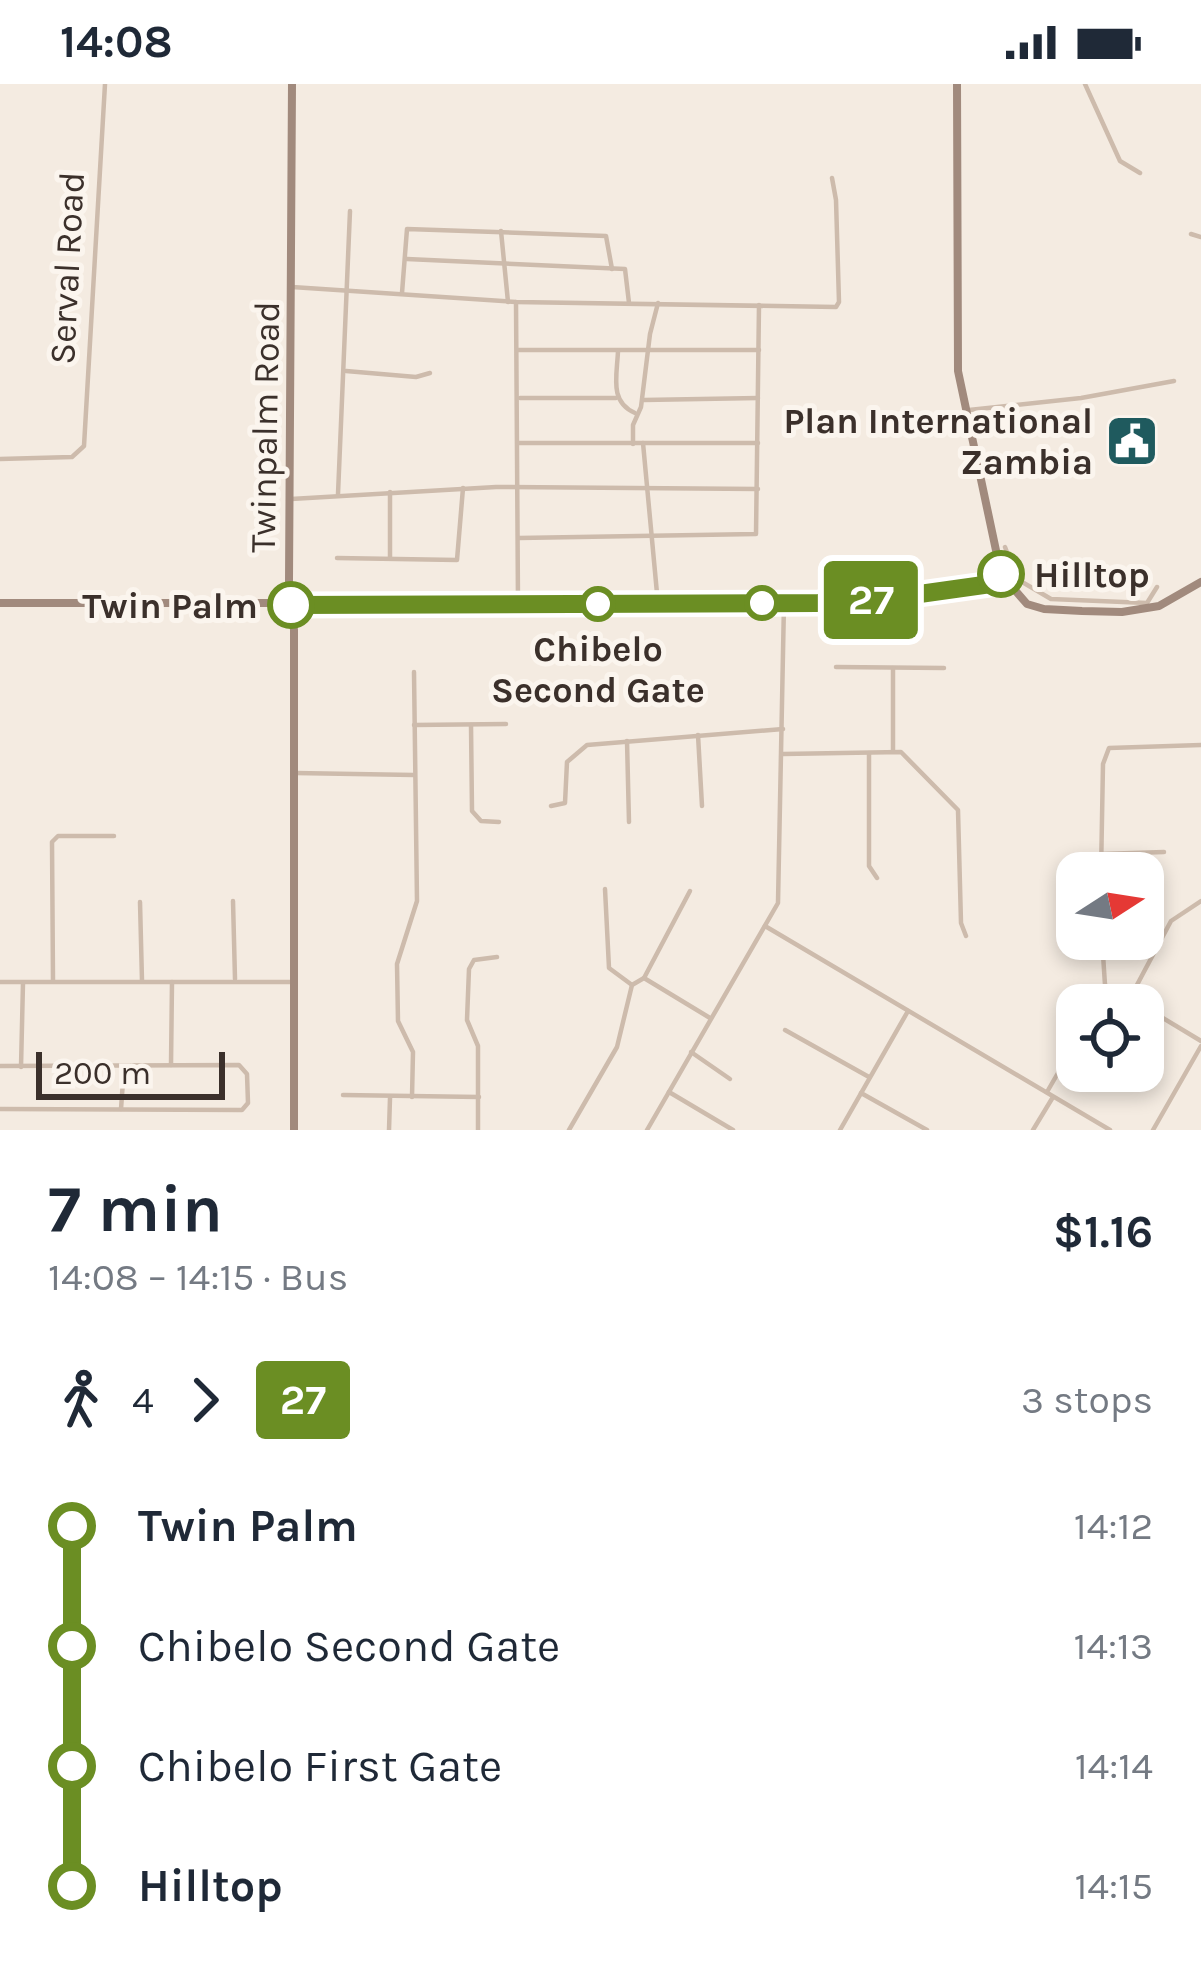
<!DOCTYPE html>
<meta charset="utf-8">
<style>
body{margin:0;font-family:Karla,sans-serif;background:#f2f2f3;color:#1f2937;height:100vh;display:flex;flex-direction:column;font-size:45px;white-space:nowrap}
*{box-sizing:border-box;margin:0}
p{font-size:39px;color:#747a83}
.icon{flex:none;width:66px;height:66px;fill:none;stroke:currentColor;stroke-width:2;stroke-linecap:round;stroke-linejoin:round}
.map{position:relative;height:1046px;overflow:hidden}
.panel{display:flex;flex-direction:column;background:#fff;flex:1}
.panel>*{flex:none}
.badge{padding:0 24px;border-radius:9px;font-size:42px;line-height:78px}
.needle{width:78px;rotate:78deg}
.tools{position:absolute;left:1056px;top:768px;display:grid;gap:24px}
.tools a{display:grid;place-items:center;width:108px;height:108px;border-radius:24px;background:#fff;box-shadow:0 6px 18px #0003;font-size:60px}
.scale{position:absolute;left:36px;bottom:30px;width:189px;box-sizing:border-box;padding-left:12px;border:6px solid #3b302b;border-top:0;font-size:33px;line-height:42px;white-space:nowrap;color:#3b302b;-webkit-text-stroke:9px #fbf5ee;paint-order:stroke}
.map>.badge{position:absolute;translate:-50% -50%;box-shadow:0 0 0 6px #fff}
.legs{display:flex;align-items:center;gap:18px;height:132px;padding:0 48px;font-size:39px}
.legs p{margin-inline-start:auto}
.headline{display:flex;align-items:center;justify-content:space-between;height:204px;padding:0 48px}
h1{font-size:66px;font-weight:700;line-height:90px}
ul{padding:0 48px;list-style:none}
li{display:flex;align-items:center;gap:42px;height:120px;font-size:45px}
li i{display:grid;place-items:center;width:18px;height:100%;margin:0 15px;background:currentColor}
li i::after{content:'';width:30px;height:30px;margin:-15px;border:9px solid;border-radius:50%;background:#fff}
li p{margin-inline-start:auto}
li:first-child i{background:linear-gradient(#0000 50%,currentColor 0)}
li:last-child i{background:linear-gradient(currentColor 50%,#0000 0)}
.status{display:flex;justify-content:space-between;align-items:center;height:84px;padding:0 60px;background:#fff;direction:ltr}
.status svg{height:33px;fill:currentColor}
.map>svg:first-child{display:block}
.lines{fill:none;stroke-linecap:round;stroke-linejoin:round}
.minor{stroke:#cdbbac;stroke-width:4.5}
.secondary{stroke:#a18a7d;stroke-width:8}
.line-1-casing{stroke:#fff;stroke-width:27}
.line-1{stroke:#6b8e23;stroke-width:18}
.stop-1-dot{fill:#fff;stroke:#6b8e23;stroke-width:6}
.labels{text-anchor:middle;stroke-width:10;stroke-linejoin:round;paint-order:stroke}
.street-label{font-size:36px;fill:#3b302b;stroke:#fbf5ee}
.poi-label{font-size:36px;font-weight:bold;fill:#3b302b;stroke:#fbf5ee;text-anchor:end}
.stop-label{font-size:36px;font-weight:bold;fill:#3b302b;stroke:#fbf5ee;text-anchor:start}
</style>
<div class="status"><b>14:08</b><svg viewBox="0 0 49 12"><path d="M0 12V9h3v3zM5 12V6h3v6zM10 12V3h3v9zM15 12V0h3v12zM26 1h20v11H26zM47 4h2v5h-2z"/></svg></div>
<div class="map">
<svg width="1201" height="1046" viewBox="0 0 1201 1046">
<rect width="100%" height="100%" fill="#f4ebe1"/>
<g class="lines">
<!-- minor -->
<g class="minor">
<path d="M1085,0L1120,77L1140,89"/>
<path d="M501,147L508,218"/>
<path d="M1191,150L1201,153"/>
<path d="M407,175L625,185L629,219"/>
<path d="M292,203L516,218L836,223L839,218L836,116L832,94"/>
<path d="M402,209L407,145L606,152L612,185"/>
<path d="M516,218L518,519"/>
<path d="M518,266H759"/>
<path d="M618,267C617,292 609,318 635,329"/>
<path d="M346,287L416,293L430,289"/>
<path d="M520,314H616"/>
<path d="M644,316L758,314"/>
<path d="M969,326L1081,314L1174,297"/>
<path d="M518,359H758"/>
<path d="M643,359L658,520"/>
<path d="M633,360V341L641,323L650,250L658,219"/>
<path d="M0,375L72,373L84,362L105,0"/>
<path d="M390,408V474"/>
<path d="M338,410L350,127"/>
<path d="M291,415L496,403L758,405"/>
<path d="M519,454L756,450L759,221"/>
<path d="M1005,463L1017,495L1051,515L1147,519L1157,503"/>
<path d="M337,474L457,476L463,404"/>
<path d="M836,583L944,584"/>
<path d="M893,584V667"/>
<path d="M414,641L506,640"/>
<path d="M471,641L472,727L481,737L499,738"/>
<path d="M698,651L702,722"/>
<path d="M627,657L629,738"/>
<path d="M869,669V782L877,794"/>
<path d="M783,670L901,668L958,726L961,839L966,852"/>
<path d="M295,689L414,691"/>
<path d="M551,722L565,719L567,678L587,661L783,645"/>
<path d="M1101,770L1164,768"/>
<path d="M1101,789L1103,680L1109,664L1201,661"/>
<path d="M605,805L609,884L632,901"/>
<path d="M233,817L235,895"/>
<path d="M140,818L142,897"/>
<path d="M765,842L1110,1046"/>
<path d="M1102,855L1105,901L1141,921"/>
<path d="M644,894L690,807"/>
<path d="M53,897L52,758L58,752H114"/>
<path d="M0,898H294"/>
<path d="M1130,914L1171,837L1201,817"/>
<path d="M1097,921L1107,904"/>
<path d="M1143,922L1201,957"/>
<path d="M785,946L869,993"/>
<path d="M691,968L730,995"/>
<path d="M171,981L172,898"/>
<path d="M0,982L239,981L247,990L248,1019L242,1026L0,1025"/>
<path d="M21,983L23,899"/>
<path d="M669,1008L733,1046"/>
<path d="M1047,1008L1077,956"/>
<path d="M861,1009L927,1046"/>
<path d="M343,1011L479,1013"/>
<path d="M412,1013L413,968L398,937L397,880L417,817L414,588"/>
<path d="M121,1025L124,983"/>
<path d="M389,1046L390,1014"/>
<path d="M478,1046V962L467,936L469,885L474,876L497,873"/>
<path d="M569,1046L617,963L632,901L644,894L710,934"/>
<path d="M647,1046L778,819L784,519"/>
<path d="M840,1046L908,927"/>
<path d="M1033,1046L1053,1013"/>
<path d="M1153,1046L1201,962"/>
</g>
<!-- secondary -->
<g class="secondary">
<path d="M292,0L289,497L294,546V1046"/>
<path d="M957,0L958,287L1001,490L1027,520L1044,525L1082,527L1122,528L1159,522L1201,498"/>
<path d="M0,519H818L891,514L1005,498"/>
</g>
</g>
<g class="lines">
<!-- line-1 casing -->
<g class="line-1-casing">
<path id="line-1" d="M291,521L818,519L891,514L1005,498L1001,490"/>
</g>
<!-- line-1 -->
<use href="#line-1" class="line-1"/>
</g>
<!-- icons -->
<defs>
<g id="civic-square" transform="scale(2.7)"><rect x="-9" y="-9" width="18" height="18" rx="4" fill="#1f5a5e" stroke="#fbf5ee"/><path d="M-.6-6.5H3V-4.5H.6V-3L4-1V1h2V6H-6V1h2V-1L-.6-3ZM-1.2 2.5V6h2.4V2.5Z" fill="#fff"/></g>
</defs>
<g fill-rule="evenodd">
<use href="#civic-square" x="1132" y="357"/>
</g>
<!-- markers -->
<g class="stop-1-dot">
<circle cx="1001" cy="490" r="21"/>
<circle cx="762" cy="519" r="15"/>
<circle cx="598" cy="520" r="15"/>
<circle cx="291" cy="521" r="21"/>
</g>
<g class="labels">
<!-- street labels -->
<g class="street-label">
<text transform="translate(66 184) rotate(-87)" y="13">Serval Road</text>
<text transform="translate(264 343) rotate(-89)" y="13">Twinpalm Road</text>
</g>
<!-- poi labels -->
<g class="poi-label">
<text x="1093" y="349">Plan International<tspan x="1093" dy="41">Zambia</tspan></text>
</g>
<!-- stop labels -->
<g class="stop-label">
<text x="1034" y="503">Hilltop</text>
<text x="258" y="534" text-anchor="end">Twin Palm</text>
<text x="598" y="577" text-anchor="middle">Chibelo<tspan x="598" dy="41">Second Gate</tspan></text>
</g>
</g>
</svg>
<div class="tools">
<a><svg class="needle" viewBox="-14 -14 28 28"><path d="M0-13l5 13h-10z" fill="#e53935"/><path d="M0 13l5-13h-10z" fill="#747a83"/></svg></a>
<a><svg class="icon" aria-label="locate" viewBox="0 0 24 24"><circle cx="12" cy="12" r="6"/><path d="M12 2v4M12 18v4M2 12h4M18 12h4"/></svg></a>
</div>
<div class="scale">200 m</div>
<b class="badge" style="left:871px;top:516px;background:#6b8e23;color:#fff">27</b>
</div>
<section class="panel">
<div class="headline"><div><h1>7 min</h1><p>14:08 – 14:15 · Bus</p></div><b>$1.16</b></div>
<div class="legs"><svg class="icon" aria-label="walk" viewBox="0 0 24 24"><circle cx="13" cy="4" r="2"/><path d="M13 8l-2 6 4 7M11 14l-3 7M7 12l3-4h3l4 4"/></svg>4<svg class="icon" aria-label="forward" viewBox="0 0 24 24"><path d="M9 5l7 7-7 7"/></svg><b class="badge" style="background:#6b8e23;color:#fff">27</b><p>3 stops</p></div>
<ul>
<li><i style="color:#6b8e23"></i><b>Twin Palm</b><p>14:12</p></li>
<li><i style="color:#6b8e23"></i><span>Chibelo Second Gate</span><p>14:13</p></li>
<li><i style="color:#6b8e23"></i><span>Chibelo First Gate</span><p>14:14</p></li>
<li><i style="color:#6b8e23"></i><b>Hilltop</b><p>14:15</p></li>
</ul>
</section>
